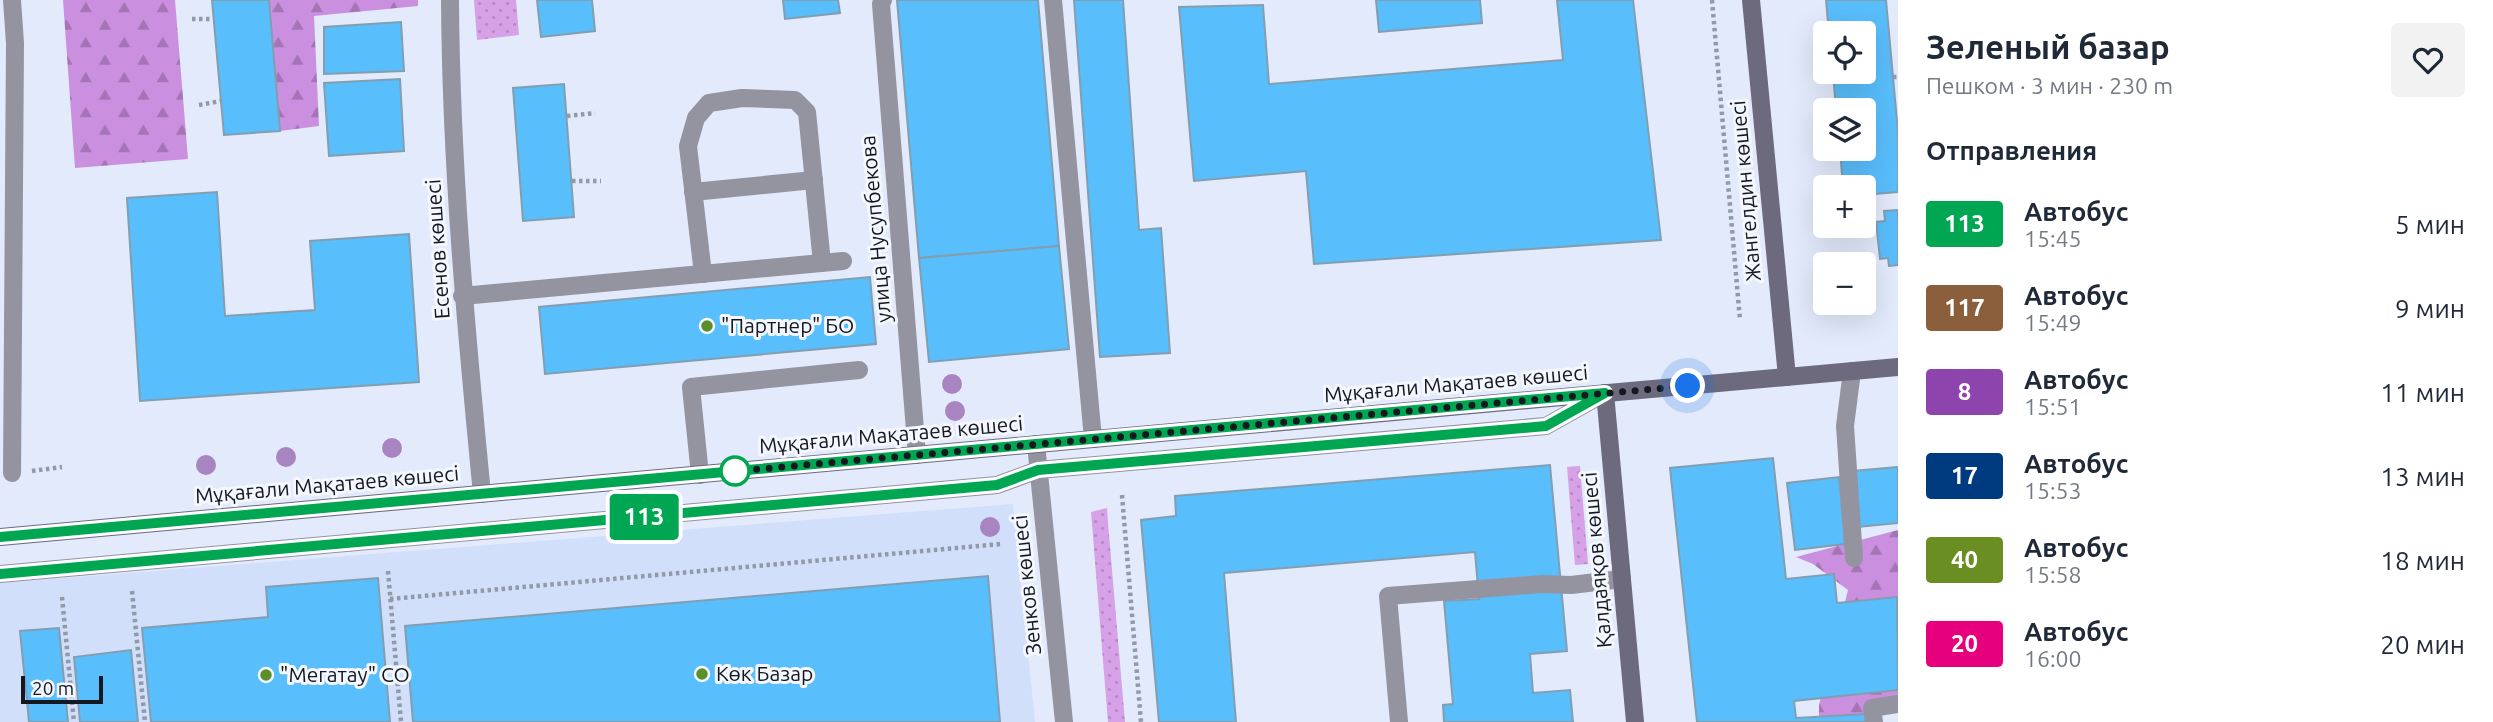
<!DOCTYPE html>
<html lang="ru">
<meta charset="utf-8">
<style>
body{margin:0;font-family:Ubuntu,sans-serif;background:#f2f2f3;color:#1f2937;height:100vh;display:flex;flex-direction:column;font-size:26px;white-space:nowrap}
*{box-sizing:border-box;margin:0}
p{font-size:23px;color:#747a83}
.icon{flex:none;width:38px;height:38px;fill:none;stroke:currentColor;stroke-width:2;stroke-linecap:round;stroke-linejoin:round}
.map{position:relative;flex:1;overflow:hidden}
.sheet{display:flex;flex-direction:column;background:#fff;width:595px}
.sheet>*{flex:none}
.badge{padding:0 14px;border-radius:5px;font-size:24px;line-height:46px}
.buttons{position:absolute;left:1813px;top:21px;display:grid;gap:14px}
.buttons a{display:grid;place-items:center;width:63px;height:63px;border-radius:7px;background:#fff;box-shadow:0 7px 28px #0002;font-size:35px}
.scale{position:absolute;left:21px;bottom:18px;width:82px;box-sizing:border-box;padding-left:7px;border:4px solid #131821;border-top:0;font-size:19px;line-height:24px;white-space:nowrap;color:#131821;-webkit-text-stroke:5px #f4f7fd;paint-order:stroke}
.you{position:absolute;width:35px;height:35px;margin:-18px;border:5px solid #fff;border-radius:50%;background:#1a73e8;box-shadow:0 0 0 10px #1a73e833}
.map>.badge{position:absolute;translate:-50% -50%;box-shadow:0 0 0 4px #fff}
h2{padding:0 28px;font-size:26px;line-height:63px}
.round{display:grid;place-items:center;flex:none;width:74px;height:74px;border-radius:7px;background:#f2f2f3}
.head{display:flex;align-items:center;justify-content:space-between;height:119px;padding:0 28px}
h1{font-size:33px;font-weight:700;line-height:52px}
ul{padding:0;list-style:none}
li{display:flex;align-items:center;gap:21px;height:84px;padding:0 28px}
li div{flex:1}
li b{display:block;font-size:26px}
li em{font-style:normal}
li .badge{min-width:77px;font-weight:700;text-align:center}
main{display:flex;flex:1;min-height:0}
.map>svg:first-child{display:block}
.built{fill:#d1dffb}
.grass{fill:url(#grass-dots)}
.forest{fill:url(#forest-firs)}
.building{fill:#59befc;stroke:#829eb1;stroke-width:2}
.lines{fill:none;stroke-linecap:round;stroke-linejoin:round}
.path{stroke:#9299a7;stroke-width:4.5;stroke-dasharray:3.5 3.5;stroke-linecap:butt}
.lane{stroke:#9493a0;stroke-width:18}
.street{stroke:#9493a0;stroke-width:18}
.secondary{stroke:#6c6a7c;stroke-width:18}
.tree{fill:#a884c0}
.line-casing{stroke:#fff;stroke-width:16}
.line{stroke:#00a651;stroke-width:10}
.walk{stroke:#131821;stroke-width:7;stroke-dasharray:0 12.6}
.poi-dot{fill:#5a902a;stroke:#f4f7fd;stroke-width:2.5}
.stop-dot{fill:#fff;stroke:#00a651;stroke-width:3.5}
.labels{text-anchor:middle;stroke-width:6;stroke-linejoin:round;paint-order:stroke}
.street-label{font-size:21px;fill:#131821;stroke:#f4f7fd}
.poi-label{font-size:21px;fill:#131821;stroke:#f4f7fd;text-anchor:start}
</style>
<main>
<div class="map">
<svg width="1898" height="722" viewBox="0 0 1898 722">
<defs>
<pattern id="grass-dots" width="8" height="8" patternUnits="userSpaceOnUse" patternTransform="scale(1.75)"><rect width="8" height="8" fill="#d6a1e7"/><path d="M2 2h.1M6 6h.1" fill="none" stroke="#b78ac6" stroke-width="1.8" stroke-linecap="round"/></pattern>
<pattern id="forest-firs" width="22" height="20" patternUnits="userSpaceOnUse" patternTransform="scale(1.75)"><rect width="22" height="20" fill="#cb8fdf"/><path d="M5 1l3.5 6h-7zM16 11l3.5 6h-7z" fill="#a474b4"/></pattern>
</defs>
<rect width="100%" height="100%" fill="#e2eafb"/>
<!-- built -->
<path class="built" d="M1013,504L1035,722H0V583Z"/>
<!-- grass -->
<g class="grass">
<path d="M474,0H516L519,35L477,40Z"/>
<path d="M1580,466L1588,564L1575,565L1567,467Z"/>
<path d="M1107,508L1108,523L1125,722H1108L1091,512Z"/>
</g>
<!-- forest -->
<g class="forest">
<path d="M63,0H175L188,159L75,168Z"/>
<path d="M269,0H418V6L314,16L319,126L280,131Z"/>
<path d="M1898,530V710L1882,715L1819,722V705L1848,590L1813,564L1796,557Z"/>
</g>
<!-- building -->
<g class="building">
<path d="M212,0H269L280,131L224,135Z"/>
<path d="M537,0H592L595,31L541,37Z"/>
<path d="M783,0H838L840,13L785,19Z"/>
<path d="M897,0H1038L1059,246L919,258Z"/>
<path d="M1074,0H1123L1139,230L1161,228L1170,353L1100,357Z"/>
<path d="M1376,0H1480L1482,23L1379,32Z"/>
<path d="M1557,0H1633L1661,240L1314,264L1306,171L1194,181L1179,7L1263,5L1269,84L1563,60Z"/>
<path d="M1826,0H1886L1898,132V192L1864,195V187H1843L1840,149H1864V110H1836L1833,72H1864V33H1829Z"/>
<path d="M401,22L404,71L324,74V27Z"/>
<path d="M400,79L404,151L329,156L324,83Z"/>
<path d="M564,84L574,217L523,221L513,88Z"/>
<path d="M217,192L225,316L315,310L310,241L409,234L419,382L140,401L127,198Z"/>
<path d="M1898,210V265L1889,266L1888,258L1880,259L1876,222L1885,221L1884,211Z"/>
<path d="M1059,246L1069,349L929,362L919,258Z"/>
<path d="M870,277L876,344L545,374L539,307Z"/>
<path d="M1773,458L1786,579L1834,574L1837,603L1897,597L1898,690L1794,701L1796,718L1866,714L1867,722H1697L1670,468Z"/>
<path d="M1550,465L1567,651L1530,654L1533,693L1570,690L1573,722H1444L1443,705L1453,704L1444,601L1479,599L1475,552L1224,573L1236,722H1159L1141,520L1176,516L1175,496Z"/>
<path d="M1898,467V523L1858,527L1853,471Z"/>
<path d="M1839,477L1845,544L1795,550L1787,483Z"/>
<path d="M988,576L1000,722H413L405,626Z"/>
<path d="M378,578L390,722H151L142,628L268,617L266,587Z"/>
<path d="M59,628L68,722H29L20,631Z"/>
<path d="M131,650L138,722H80L74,657Z"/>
</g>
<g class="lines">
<!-- path -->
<g class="path">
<path d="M1712,0L1740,320"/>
<path d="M192,19H214"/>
<path d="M1893,77H1898"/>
<path d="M199,105L221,101"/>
<path d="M567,116L595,113"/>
<path d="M572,181H601"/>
<path d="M32,471L62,467"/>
<path d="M1122,495L1141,722"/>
<path d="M388,571L401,722"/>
<path d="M132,591L145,722"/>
<path d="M62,597L74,722"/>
<path d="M390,599L1001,544"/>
</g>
<!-- lane -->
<g class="lane">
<path d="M883,0L881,4L917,455"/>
<path d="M1053,0L1093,439"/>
<path d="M693,192L814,180"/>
<path d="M703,274L688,146L696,118L709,103L742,98L795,100L807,112L822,263"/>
<path d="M462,296L843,261"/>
<path d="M1852,371L1845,426L1854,558"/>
<path d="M700,475L691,387L859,370"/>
<path d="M0,574L997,485L1038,470L1546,426L1605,393"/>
<path d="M1399,722L1388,596L1542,584L1571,585L1622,579"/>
<path d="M1874,722L1872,708L1898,704"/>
</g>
<!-- street -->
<g class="street">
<path d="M450,0C451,166 466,329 482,494"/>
<path d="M1036,444L1064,722"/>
<path d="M12,473L15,43L12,0"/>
</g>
<!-- secondary -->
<g class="secondary">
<path d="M1751,0L1787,377"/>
<path d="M1605,393L1635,722"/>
<path d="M0,537L1898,367"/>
</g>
</g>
<!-- trees -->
<g class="tree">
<circle cx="952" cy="384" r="10"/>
<circle cx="955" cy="411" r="10"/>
<circle cx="392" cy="448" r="10"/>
<circle cx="286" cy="457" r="10"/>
<circle cx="206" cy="465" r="10"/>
<circle cx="990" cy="527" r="10"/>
</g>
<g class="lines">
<!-- line casing -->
<g class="line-casing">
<path id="line" d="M0,537L1605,393L1546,426L1038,470L997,485L0,574"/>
</g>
<!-- line -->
<use href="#line" class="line"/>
<!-- walk -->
<path class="walk" d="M735,471L727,472L1688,386"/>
</g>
<!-- markers -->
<g class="poi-dot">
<circle cx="707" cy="326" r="7"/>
<circle cx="702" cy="674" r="7"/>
<circle cx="266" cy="675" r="7"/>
</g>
<circle class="stop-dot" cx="735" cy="471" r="14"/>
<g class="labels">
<!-- street labels -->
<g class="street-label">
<text transform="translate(1746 191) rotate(-95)" y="7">Жангелдин көшесі</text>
<text transform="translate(876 229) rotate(-95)" y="7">улица Нусупбекова</text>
<text transform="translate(438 249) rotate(-94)" y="7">Есенов көшесі</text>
<text transform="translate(1456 384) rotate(-5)" y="7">Мұқағали Мақатаев көшесі</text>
<text transform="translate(891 435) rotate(-5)" y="7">Мұқағали Мақатаев көшесі</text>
<text transform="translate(327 485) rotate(-5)" y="7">Мұқағали Мақатаев көшесі</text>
<text transform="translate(1597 560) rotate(-95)" y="7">Қалдаяқов көшесі</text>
<text transform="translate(1027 585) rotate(-96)" y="7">Зенков көшесі</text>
</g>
<!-- poi labels -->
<g class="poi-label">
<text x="721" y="333">"Партнер" БО</text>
<text x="716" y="681">Көк Базар</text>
<text x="280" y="682">"Мегатау" СО</text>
</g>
</g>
</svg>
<div class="buttons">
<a><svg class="icon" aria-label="locate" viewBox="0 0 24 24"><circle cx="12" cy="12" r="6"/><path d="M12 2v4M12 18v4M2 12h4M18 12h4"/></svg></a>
<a><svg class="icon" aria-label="layers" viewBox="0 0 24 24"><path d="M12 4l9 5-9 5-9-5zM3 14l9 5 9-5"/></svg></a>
<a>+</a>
<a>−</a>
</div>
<div class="scale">20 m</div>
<div class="you" style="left:1688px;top:386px"></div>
<b class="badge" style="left:644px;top:517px;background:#00a651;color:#fff">113</b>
</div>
<section class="sheet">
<div class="head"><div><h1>Зеленый базар</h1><p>Пешком · 3 мин · 230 m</p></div><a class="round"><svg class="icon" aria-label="heart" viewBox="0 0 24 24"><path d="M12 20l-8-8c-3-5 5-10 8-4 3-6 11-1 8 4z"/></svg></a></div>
<h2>Отправления</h2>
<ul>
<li><span class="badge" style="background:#00a651;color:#fff">113</span><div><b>Автобус</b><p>15:45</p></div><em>5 мин</em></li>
<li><span class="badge" style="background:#8b5e3c;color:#fff">117</span><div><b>Автобус</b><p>15:49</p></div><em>9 мин</em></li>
<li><span class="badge" style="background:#8e44ad;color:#fff">8</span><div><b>Автобус</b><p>15:51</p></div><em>11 мин</em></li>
<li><span class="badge" style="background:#003b80;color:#fff">17</span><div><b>Автобус</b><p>15:53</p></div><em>13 мин</em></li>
<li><span class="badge" style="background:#6b8e23;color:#fff">40</span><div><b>Автобус</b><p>15:58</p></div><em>18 мин</em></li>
<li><span class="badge" style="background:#e6007e;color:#fff">20</span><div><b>Автобус</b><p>16:00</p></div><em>20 мин</em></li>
</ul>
</section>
</main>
